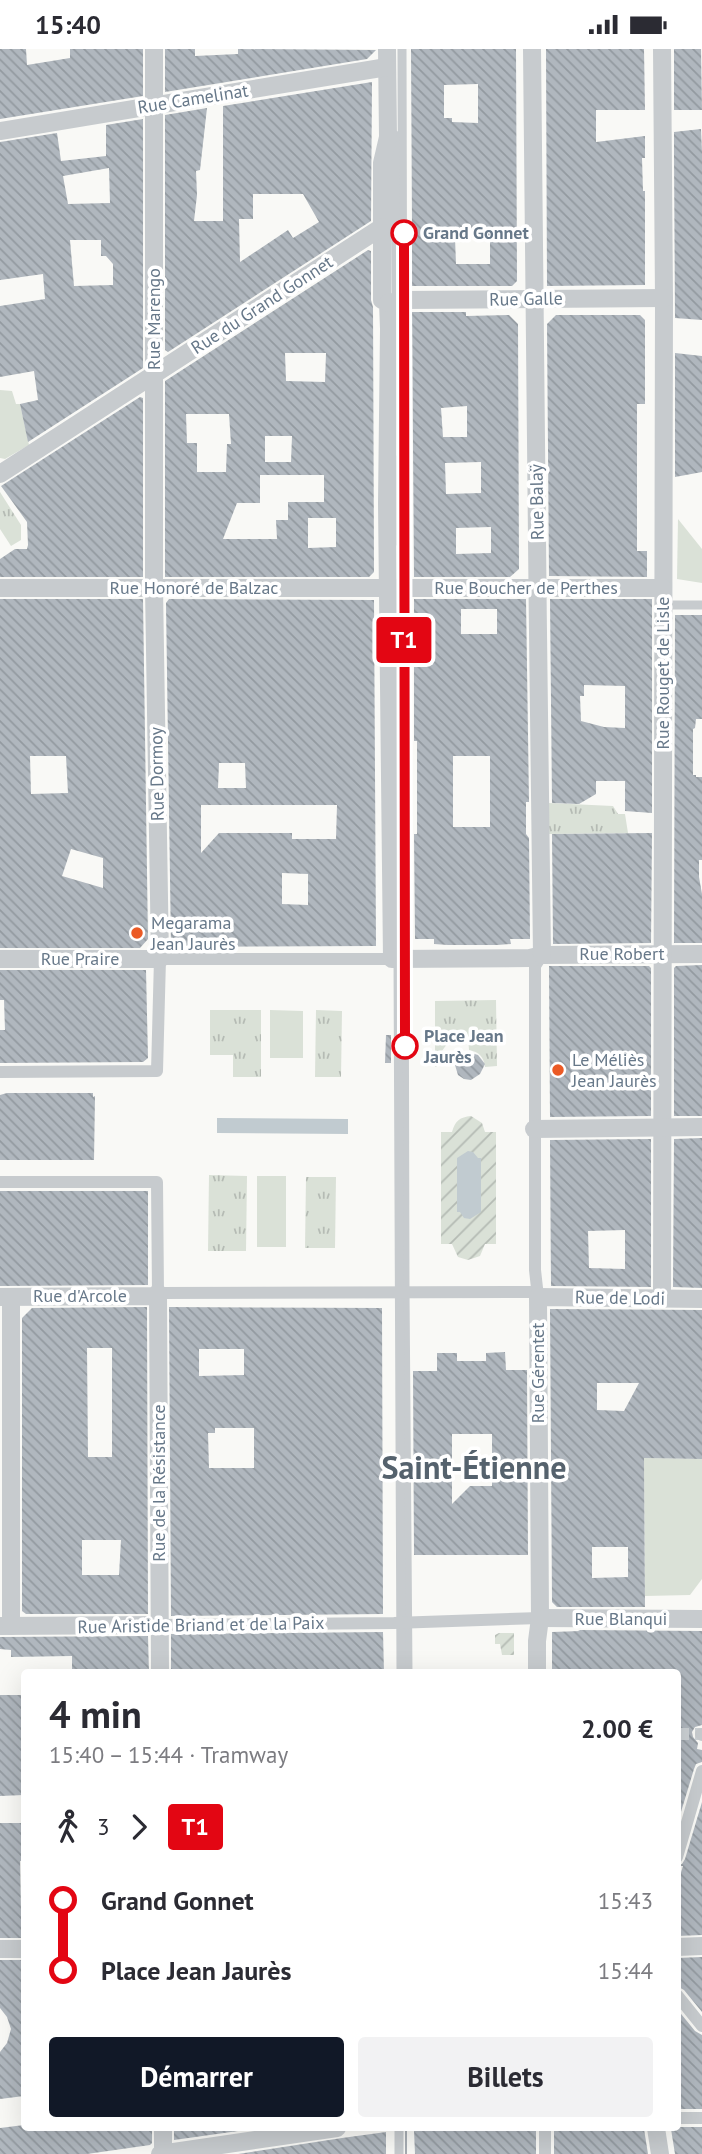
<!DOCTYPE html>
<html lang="fr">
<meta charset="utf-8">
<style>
body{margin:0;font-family:"PT Sans",sans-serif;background:#f2f2f3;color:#2b2b33;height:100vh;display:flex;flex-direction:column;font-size:26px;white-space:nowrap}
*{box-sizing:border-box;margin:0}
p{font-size:23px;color:#7c7c81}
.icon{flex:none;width:38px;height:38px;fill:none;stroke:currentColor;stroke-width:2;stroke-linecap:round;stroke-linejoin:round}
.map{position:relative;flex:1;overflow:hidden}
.side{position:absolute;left:21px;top:1620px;width:660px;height:462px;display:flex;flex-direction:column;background:#fff;border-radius:7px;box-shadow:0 7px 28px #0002}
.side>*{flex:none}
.badge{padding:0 14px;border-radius:5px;font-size:24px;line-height:46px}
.map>.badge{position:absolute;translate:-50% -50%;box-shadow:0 0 0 4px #fff}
.legs{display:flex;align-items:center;gap:10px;height:77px;padding:0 28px;font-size:23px}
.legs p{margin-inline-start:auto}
.summary{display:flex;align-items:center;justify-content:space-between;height:119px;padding:0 28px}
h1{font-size:38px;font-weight:800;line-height:52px}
.button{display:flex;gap:14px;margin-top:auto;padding:14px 28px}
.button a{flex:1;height:80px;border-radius:7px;background:#111827;color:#fff;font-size:28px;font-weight:800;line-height:80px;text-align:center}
.button a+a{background:#f2f2f3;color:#2b2b33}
ul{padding:0 28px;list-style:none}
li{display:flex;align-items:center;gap:24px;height:70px;font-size:26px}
li i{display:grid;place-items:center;width:10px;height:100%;margin:0 9px;background:currentColor}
li i::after{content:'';width:18px;height:18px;margin:-9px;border:5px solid;border-radius:50%;background:#fff}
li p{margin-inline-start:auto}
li:first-child i{background:linear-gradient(#0000 50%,currentColor 0)}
li:last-child i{background:linear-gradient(currentColor 50%,#0000 0)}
.status{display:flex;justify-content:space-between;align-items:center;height:49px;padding:0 35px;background:#fff;direction:ltr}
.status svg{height:19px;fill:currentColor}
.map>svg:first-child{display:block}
.grass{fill:url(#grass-tufts)}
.park{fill:#dae1d7}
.garden{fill:url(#garden-furrows)}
.water{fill:#c1cbd0}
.building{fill:url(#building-back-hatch);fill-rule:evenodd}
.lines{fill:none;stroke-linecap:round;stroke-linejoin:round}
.pedestrian-tunnel{stroke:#cdd2d5;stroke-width:12;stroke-dasharray:12 6;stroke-linecap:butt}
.service{stroke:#c7cbce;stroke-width:9}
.pedestrian{stroke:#c7cbce;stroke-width:12}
.minor{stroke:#c7cbce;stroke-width:18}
.tram{stroke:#a7adb3;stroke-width:2}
.line-1-casing{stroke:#fff;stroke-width:16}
.line-1{stroke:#e30613;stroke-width:10}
.stop-1-dot{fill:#fff;stroke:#e30613;stroke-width:3.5}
.poi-dot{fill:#eb5a25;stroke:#fff;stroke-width:2.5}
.labels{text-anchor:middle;stroke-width:7;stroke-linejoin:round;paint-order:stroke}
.street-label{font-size:18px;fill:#677889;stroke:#fff}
.stop-label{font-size:18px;font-weight:bold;fill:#677889;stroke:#fff;text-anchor:start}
.poi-label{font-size:18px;fill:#677889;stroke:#fff;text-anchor:start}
.town-label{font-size:32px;font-weight:bold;fill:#55626d;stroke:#fff}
</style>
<div class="status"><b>15:40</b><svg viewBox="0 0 49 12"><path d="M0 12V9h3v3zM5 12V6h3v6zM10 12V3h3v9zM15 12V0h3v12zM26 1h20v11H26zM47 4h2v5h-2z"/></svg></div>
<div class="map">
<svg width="702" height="2105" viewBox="0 0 702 2105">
<defs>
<pattern id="grass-tufts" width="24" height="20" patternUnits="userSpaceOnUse" patternTransform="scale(1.75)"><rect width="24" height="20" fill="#dae1d7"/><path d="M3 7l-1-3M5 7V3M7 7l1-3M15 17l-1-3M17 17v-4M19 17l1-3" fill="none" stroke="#b5bbb4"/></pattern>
<pattern id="garden-furrows" width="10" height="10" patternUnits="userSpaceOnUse" patternTransform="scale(1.75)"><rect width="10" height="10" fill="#dae1d7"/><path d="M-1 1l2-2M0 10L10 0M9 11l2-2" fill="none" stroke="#b5bbb4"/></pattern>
<pattern id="building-back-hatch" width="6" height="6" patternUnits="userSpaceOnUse" patternTransform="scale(1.75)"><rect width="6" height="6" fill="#b0b7be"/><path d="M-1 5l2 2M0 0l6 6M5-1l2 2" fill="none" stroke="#939aa0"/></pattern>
</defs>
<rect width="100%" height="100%" fill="#f9f9f6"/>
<!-- grass -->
<g class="grass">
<path d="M0,443L21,476V491L11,497L0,480Z"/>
<path d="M549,754L613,757L618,765H625L628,784L549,785Z"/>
<path d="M496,951L497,1017L485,1018C484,1008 479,1003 469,1001L468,986C449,988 440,1000 437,1018H435V952Z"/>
<path d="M210,961H261V1028H233V1006H210Z"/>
<path d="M316,961L342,962L341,1028H315Z"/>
<path d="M209,1126L247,1127L246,1202H208Z"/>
<path d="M306,1128H336L335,1199H305Z"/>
</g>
<!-- park -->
<g class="park">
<path d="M0,341L12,342L16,355H20L29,396L5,410L0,409Z"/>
<path d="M678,470L702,500V534L677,530Z"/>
<path d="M270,961L303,962V1009H270Z"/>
<rect x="257" y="1127" width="29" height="71"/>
<path d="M644,1409L702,1410V1530L690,1546L645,1547Z"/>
</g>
<!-- garden -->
<g class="garden">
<path d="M471,1067L482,1074L485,1083H496V1195H485L480,1207L468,1211L458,1208L452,1195H441V1083H452C455,1072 460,1068 471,1067Z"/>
<path d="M499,1584H514V1606H502L500,1595H495V1586Z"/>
</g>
<!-- water -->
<g class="water">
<path d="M217,1069L348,1070V1085L217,1084Z"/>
<path d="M468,1102L473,1103L478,1109H481V1163L470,1170L464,1169L460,1163H457V1109Z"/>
</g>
<!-- building -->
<g class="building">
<path d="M0,0H26L27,16L70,9V0H143V47L0,70Z"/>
<path d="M165,0H195V7L238,5V0L376,1L367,10L165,43Z"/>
<path d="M411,0H516L517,232L512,237H412V212H410L409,178H412ZM478,35V74L452,73V69H444V36ZM490,188V215H456L455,189Z"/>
<path d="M546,0H644L645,61H596V93L645,87V109H642L643,142H645V236L547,237Z"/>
<path d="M674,0H701L702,61H674Z"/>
<path d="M372,33L371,172L168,303L165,301V66L207,59L200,121L196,122L197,146L194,172H223V57ZM253,145H303L319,173L293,189L288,181L240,213L239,170H253Z"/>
<path d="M143,70V319L28,393L20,355L38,351L34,322L0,328V257L45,250L43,225L0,231V93L57,84L61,112L106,107V76ZM109,119L110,154L68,155L63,127ZM70,191H101V207H106L113,215V236L74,237Z"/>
<path d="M701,80L702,103V271L675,269L674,106V83Z"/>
<path d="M368,201L371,202V251L373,258L374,523L369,528H165V332ZM285,304H326L325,333L286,332ZM186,365H229L231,395H227L226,423H197V394H187ZM265,387H292L291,413H265ZM260,426H324V453H288V471H276L277,490H223L237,454H260ZM308,469H336V498L308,499Z"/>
<path d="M412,263H466V267L509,266L518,275L519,520L510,528H414ZM467,357V388H443L441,359ZM481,413V444L446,445L445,414ZM491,478V504L456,505V479Z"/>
<path d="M556,266H640L645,271V355H637V502H647V528L549,527L547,275Z"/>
<path d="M675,304L702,307V423L675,428Z"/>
<path d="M140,348L143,349V528H0V510L15,500H27L28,496L27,473L1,437Z"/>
<path d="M0,550H143L148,890L140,899H0ZM30,707H66L68,744L31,745ZM71,800L103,809V839L62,827Z"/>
<path d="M169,550L374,551L376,897L171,898L166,554ZM219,714H245L246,739H218ZM201,756H337L336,790H292V784H219L201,804ZM282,824L308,825V856L282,855Z"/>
<path d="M414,550H526L529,753H526V785L529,789L530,890H510L511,895L497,896H448L434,895V890H415L414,785H417V692H414ZM461,560H497V585H461ZM453,707H490V778H453Z"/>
<path d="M550,550H652V764L625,762V732H596V745L579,755L552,754ZM584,636L625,637V679L604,678L581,672L580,647H584Z"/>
<path d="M675,566H702V670H696L695,679L693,680V726H696V728H702V811H699V828L702,845V894H674Z"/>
<path d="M652,784L651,894L553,895L552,785Z"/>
<path d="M702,916V1067H674V919L676,917Z"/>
<path d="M549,917H649L651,919V1067L550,1068Z"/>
<path d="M0,921H146L148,1009L143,1013L0,1014V981H5L4,951H0Z"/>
<path d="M386,986H391V1014H385Z"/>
<path d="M468,1003L478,1006L485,1015L480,1025L471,1031L464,1030L458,1026L455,1016L459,1007Z"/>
<path d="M7,1044H93V1048L95,1047L94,1111H0V1046Z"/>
<path d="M702,1089V1239L673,1238L674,1090Z"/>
<path d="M651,1090V1238L551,1237L550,1091ZM625,1181V1220L589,1219L588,1182Z"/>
<path d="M0,1142H148V1236L0,1237Z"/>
<path d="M147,1258L148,1565H26L22,1562V1269L32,1259ZM87,1299H112V1408H88ZM82,1491H121L119,1526H82Z"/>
<path d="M169,1258L382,1259L383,1565L171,1567ZM199,1300H244V1326L199,1327ZM215,1379H254V1419H209L208,1384H215Z"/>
<path d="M550,1260L702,1261V1410L644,1409L645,1558H557L552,1553ZM597,1334H639L624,1362L597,1361ZM592,1498H628V1528L592,1529Z"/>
<path d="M505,1303L506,1321H527L528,1506H414L413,1322H437V1304H457V1312H486V1304ZM452,1385H492V1437H470L452,1455Z"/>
<path d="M578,1581L702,1582V1676L695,1678L692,1683L693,1688L698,1694L697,1700L702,1701V1713L696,1715L694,1720L677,1776V1624H552V1583L580,1582Z"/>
<path d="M383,1583L384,1624H171V1585Z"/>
<path d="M148,1587L149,1624H72V1607L11,1608V1601L0,1600V1588Z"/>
<path d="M0,1646H24V1746L0,1747Z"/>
<path d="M702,1753V1886L677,1887V1836L683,1817H677L682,1815L685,1810Z"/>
<path d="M0,1774H24V1812H20L21,1862L24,1861V1889H0Z"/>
<path d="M702,1908V1963L684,1941L677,1937V1909Z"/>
<path d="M0,1911H24V2047L0,2050V2003L7,1994L11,1980L7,1968L0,1959Z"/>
<path d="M677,1960L695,1982L702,1986V2060H677Z"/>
<path d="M24,2076V2079H152V2094L150,2096L87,2105H0V2079Z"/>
<path d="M677,2078H702V2105H675L671,2080H677Z"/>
<path d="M174,2079H259L174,2091Z"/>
<path d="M554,2080H644L648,2105H554Z"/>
<path d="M414,2081H536V2105H415Z"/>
<path d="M386,2083V2105H238L342,2089Z"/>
</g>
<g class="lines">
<!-- pedestrian-tunnel -->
<path class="pedestrian-tunnel" d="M677,1685H701"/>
<!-- service -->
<g class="service">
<path d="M402,0L405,1239L408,1624"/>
<path d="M395,86L396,254"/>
<path d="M396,492V411"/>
<path d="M663,556H702"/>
<path d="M398,908L401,1624"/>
<path d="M399,2105V2079"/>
</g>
<!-- pedestrian -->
<g class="pedestrian">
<path d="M0,1023L157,1022L160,910H392"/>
<path d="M0,1133H157L158,1244L531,1243L538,1248"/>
<path d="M538,1248L535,1221V917L542,906"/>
<path d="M160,1576L394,1574L540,1569"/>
<path d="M701,1685L702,1686"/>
<path d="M677,1808L702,1722"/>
<path d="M677,1946L702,1977"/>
<path d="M677,2069H702"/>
<path d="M545,2079V2105"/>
</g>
<!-- minor -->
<g class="minor">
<path d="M387,0L388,88L382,114V251L388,254L389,280L387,454L392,910L530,909L542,906L702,905"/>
<path d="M532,0C533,302 539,604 542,906"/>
<path d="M662,0L664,249L662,1249"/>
<path d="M0,82L387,18"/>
<path d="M388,254L403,251L664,249"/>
<path d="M0,425L382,178"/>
<path d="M0,539H663"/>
<path d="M0,910H160L154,539V0"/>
<path d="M534,1080L702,1078"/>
<path d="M0,1248L154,1247L158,1244L160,1624"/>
<path d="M540,1569L702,1570"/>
<path d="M0,1577L160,1576"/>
<path d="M11,1577V1248"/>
<path d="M537,1624V1592L540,1569L538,1248L702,1250"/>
<path d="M677,1898L702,1897"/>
<path d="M0,1900H24"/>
<path d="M163,2079V2105"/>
<path d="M656,2079L660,2105"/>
<path d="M160,2105L337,2079"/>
</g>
<!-- tram -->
<path class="tram" d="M406,2105V2079"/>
</g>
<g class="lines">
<!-- line-1 casing -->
<g class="line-1-casing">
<path id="line-1" d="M404,184L405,997"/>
</g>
<!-- line-1 -->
<use href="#line-1" class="line-1"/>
</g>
<!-- markers -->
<g class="stop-1-dot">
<circle cx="404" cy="184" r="12"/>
<circle cx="405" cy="997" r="12"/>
</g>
<g class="poi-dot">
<circle cx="137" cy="884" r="7"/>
<circle cx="558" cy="1021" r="7"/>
</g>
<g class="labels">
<!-- street labels -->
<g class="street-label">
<text transform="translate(193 50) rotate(-9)" y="6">Rue Camelinat</text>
<text transform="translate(526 250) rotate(-1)" y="6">Rue Galle</text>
<text transform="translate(262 256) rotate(-33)" y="6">Rue du Grand Gonnet</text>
<text transform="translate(154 270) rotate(-90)" y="6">Rue Marengo</text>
<text transform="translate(537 453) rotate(-91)" y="6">Rue Balaÿ</text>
<text x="194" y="545">Rue Honoré de Balzac</text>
<text x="526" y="545">Rue Boucher de Perthes</text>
<text transform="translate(663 624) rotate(-90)" y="6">Rue Rouget de Lisle</text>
<text transform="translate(157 725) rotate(-91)" y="6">Rue Dormoy</text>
<text x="622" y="911">Rue Robert</text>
<text x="80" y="916">Rue Praire</text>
<text x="80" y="1253">Rue d'Arcole</text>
<text transform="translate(620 1249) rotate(1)" y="6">Rue de Lodi</text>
<text transform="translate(538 1324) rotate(-90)" y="6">Rue Gérentet</text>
<text transform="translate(159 1434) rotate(-90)" y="6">Rue de la Résistance</text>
<text x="621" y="1576">Rue Blanqui</text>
<text transform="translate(201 1576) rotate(-1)" y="6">Rue Aristide Briand et de la Paix</text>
</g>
<!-- stop labels -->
<g class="stop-label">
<text x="423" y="190">Grand Gonnet</text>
<text x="424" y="993">Place Jean<tspan x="424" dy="21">Jaurès</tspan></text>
</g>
<!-- poi labels -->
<g class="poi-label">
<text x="151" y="880">Megarama<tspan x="151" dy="21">Jean Jaurès</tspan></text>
<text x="572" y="1017">Le Méliès<tspan x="572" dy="21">Jean Jaurès</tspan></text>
</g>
<!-- town labels -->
<g class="town-label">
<text x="474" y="1430">Saint-Étienne</text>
</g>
</g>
</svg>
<b class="badge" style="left:404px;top:591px;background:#e30613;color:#fff">T1</b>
<section class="side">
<div class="summary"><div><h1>4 min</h1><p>15:40 – 15:44 · Tramway</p></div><b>2.00 €</b></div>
<div class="legs"><svg class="icon" aria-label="walk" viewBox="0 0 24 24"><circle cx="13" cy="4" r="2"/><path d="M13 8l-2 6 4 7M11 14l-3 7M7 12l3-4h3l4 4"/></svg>3<svg class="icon" aria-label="forward" viewBox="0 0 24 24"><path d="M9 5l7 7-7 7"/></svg><b class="badge" style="background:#e30613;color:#fff">T1</b></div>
<ul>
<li><i style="color:#e30613"></i><b>Grand Gonnet</b><p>15:43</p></li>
<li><i style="color:#e30613"></i><b>Place Jean Jaurès</b><p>15:44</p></li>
</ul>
<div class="button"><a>Démarrer</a><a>Billets</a></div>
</section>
</div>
